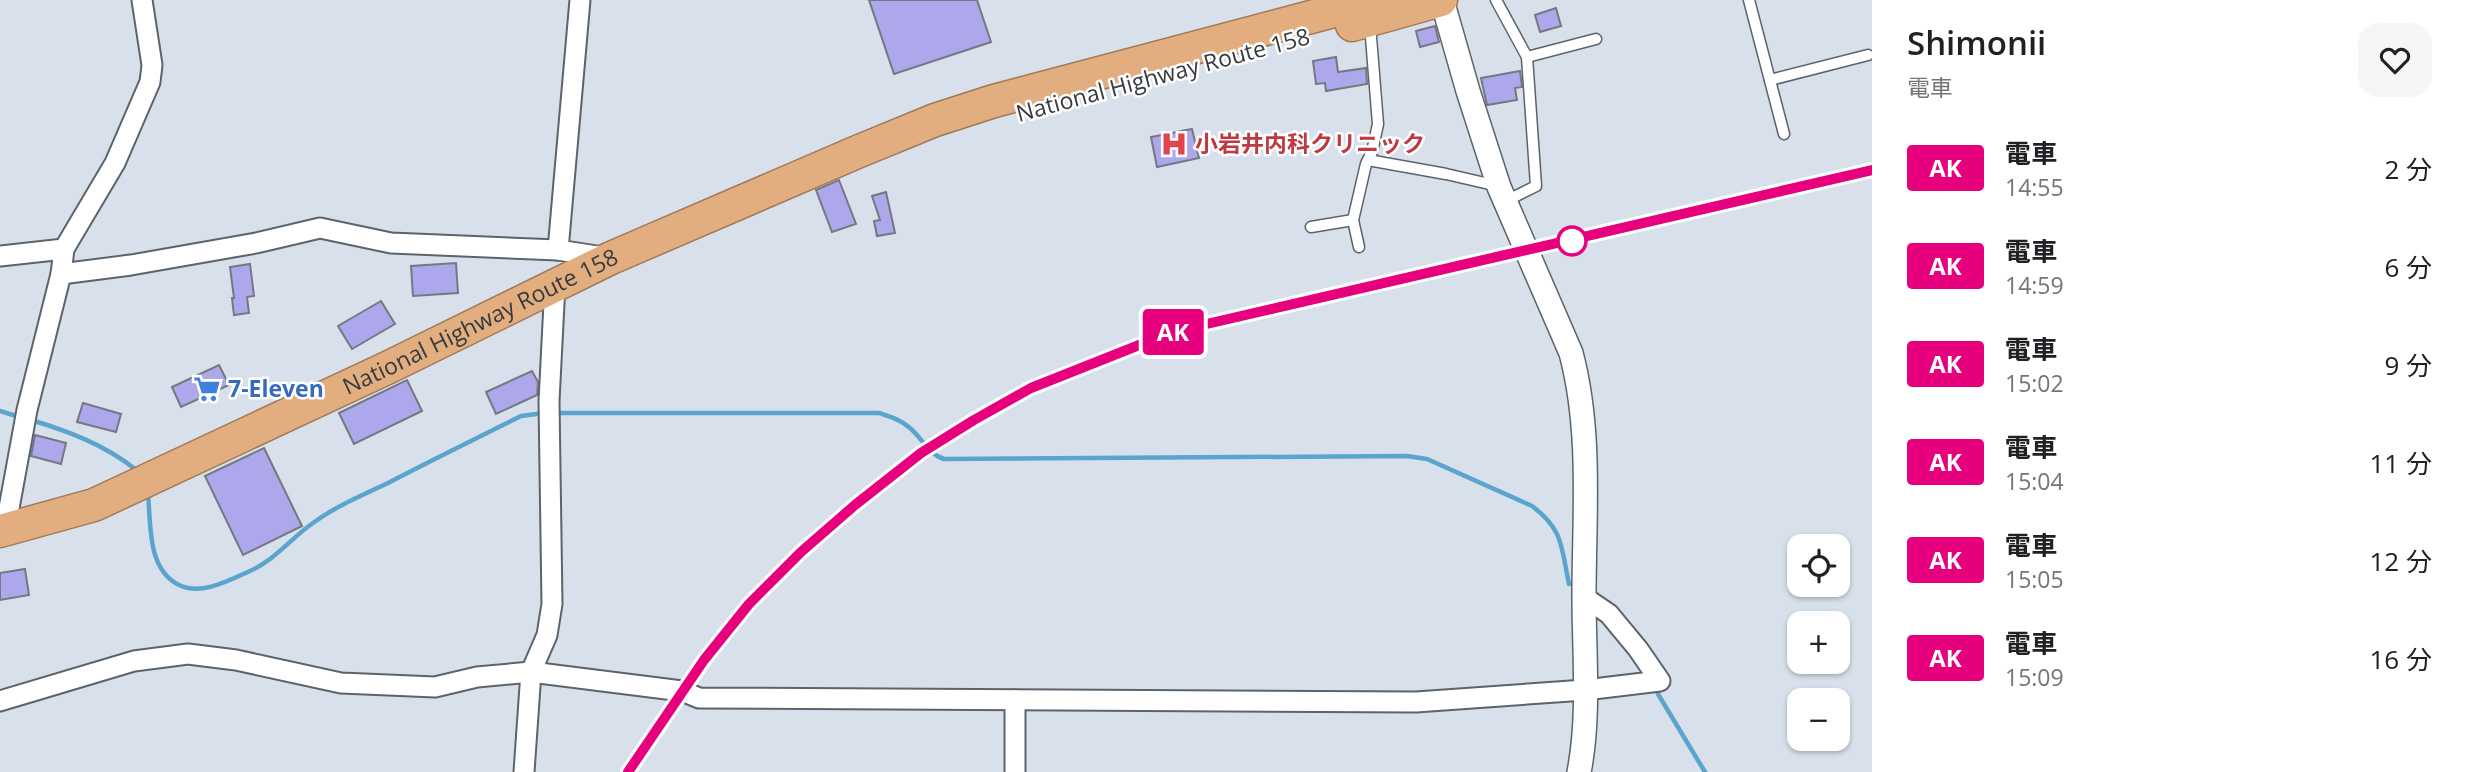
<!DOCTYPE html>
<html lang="ja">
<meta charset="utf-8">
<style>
body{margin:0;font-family:"Open Sans","Noto Sans JP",sans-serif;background:#f6f6f6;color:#202124;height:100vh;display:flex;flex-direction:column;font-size:26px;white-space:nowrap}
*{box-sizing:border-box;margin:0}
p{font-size:23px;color:#757577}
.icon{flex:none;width:38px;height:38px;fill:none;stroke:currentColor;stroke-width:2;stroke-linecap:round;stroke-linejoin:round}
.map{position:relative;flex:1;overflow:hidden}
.sheet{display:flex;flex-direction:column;background:#fff;width:595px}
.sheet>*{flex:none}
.badge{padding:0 14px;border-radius:5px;font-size:24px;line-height:46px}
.buttons{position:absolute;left:1787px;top:534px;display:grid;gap:14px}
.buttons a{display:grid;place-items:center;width:63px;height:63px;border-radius:14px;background:#fff;box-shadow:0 2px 5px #0004;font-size:35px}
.map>.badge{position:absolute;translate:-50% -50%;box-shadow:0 0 0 4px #fff}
.round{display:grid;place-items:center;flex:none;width:74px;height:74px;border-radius:21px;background:#f6f6f6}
.summary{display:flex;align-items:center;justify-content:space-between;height:119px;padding:0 35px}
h1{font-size:33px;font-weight:600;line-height:52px}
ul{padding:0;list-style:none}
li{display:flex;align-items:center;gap:21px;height:98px;padding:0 35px}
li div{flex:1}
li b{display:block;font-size:26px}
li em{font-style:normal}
li .badge{min-width:77px;font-weight:700;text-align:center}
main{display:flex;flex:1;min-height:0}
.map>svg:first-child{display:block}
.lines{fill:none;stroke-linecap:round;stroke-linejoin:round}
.stream{stroke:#5ba4ce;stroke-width:4.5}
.building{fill:#aca8eb;stroke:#777782;stroke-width:2}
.service-casing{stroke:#5b636b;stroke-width:13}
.minor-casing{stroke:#5b636b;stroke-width:23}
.tertiary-casing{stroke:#5b636b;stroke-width:26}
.trunk-casing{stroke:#a17855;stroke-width:35}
.service{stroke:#fff;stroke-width:10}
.minor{stroke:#fff;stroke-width:19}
.tertiary{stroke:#fff;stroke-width:23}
.trunk{stroke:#e2ae80;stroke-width:32}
.rail-casing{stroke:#484c50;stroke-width:7}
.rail{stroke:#fff;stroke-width:4.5;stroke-dasharray:13;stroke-linecap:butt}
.line-casing{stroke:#fff;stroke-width:16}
.line{stroke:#e6007e;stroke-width:10}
.stop-dot{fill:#fff;stroke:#e6007e;stroke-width:3.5}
.labels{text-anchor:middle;stroke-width:5;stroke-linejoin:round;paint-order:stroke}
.street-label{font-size:23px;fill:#373a3e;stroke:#fff}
.health-label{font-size:23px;font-weight:bold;fill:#be3a42;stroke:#fff;text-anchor:start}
.shop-label{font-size:23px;font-weight:bold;fill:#366cbe;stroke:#fff;text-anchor:start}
</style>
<main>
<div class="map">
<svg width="1872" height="772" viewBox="0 0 1872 772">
<rect width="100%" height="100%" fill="#d8e1eb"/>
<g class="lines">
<!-- stream -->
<g class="stream">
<path d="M0,411L19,417"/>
<path d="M553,413H879C891,417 901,420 910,428C923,439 928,454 944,459L1407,456L1427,459L1532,506C1564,530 1561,547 1569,584"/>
<path d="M31,420C68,431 105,445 135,469"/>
<path d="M148,494C151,525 147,569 179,585C201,596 230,580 250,571C275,560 291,538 313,523C336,506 363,495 388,483C432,460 477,438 521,416L544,413"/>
<path d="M1658,694L1705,772"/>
</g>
</g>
<!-- building -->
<g class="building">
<path d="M869,0H977L991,42L894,74Z"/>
<path d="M1556,8L1561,26L1540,32L1535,15Z"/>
<path d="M1435,26L1439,42L1420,47L1416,31Z"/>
<path d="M1336,57L1338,72L1366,68L1367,84L1326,91L1325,83L1316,84L1313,61Z"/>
<path d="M1520,71L1522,87L1515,88L1517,100L1487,105L1481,78Z"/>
<path d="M1192,129L1199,158L1157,167L1151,137Z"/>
<path d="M839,180L856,224L832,232L816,190Z"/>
<path d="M886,192L895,233L877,236L874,221L880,220L872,196Z"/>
<path d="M456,263L458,293L413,296L411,266Z"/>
<path d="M250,264L254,296L247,297L249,313L234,315L232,298H234L230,267Z"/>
<path d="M381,301L395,324L352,349L338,326Z"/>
<path d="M219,365L229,385L181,407L172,387Z"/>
<path d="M532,371L538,382L537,395L496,414L486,392Z"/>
<path d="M407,380L422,411L354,444L339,413Z"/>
<path d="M83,403L121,414L116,432L77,422Z"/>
<path d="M35,435L66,443L61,464L31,456Z"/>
<path d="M264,448L302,526L243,555L205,476Z"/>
<path d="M25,569L29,595L0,600V573Z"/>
</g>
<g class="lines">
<!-- service casing -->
<g class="service-casing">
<g id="service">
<path d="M1496,0L1527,57L1536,186L1506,201"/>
<path d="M1749,0L1784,134"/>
<path d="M1527,57L1596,39"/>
<path d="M1770,80L1868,55"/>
<path d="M1368,160L1446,174L1498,186"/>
<path d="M1311,227L1353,220"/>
<path d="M1359,247L1353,220L1366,164L1372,152L1378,124L1370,25"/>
</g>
</g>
<!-- minor casing -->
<g class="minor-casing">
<g id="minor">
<path d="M558,250L580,0"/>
<path d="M0,256L64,249"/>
<path d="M61,274L131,265L256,243L320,228L391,243L558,250L610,258"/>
<path d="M5,530L27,410L61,274L64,249L115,163L150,82L152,65L142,0"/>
<path d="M0,701L134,661L188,654L236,660L341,683L435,687L477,677L531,672L682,691L699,698L1416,702L1585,690L1660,681L1638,649L1609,614L1584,597"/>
<path d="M524,772L531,672L547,635L552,604L549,401L555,284"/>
<path d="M1015,772V700"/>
</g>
</g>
<!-- tertiary casing -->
<g class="tertiary-casing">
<path id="tertiary" d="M1442,0L1468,91L1499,187L1571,353C1592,432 1584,516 1584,597C1584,652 1590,717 1579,772"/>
</g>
<!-- trunk casing -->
<g class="trunk-casing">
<g id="trunk">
<path d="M1352,25L1441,0"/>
<path id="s1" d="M0,531L94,505L387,368L611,258L857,152L935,120L994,101L1375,0"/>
</g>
</g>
<!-- service -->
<use href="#service" class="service"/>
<!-- minor -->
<use href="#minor" class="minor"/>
<!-- tertiary -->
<use href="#tertiary" class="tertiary"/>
<!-- trunk -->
<use href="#trunk" class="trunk"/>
<!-- rail casing -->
<g class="rail-casing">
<path id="rail" d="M628,772L704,660L749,604L801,552L855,505L921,453L974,420L1031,388L1172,332L1872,170"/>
</g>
<!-- rail -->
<use href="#rail" class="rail"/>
</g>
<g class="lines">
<!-- line casing -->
<g class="line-casing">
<path id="line" d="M628,772L704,660L749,604L801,552L855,505L921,453L974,420L1031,388L1172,332L1872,170"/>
</g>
<!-- line -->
<use href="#line" class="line"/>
</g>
<!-- icons -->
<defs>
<g id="hospital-bare" transform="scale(2.1)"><path d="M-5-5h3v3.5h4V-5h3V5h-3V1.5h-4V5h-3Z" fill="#e0444e" stroke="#fff" stroke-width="2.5" paint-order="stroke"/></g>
<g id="supermarket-bare" transform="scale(2.1)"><path d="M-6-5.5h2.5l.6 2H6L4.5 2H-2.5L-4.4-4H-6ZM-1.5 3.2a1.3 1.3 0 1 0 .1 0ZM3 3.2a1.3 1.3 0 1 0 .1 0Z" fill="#3f7fe0" stroke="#fff" stroke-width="2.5" paint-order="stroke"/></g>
</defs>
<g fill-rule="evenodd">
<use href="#hospital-bare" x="1174" y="144"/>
<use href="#supermarket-bare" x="207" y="389"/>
</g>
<!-- markers -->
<circle class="stop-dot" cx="1572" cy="241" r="14"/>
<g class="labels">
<!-- street labels -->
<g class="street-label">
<text transform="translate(1163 75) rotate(-15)" y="8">National Highway Route 158</text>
<text dy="8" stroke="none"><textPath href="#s1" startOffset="525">National Highway Route 158</textPath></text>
</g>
<!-- health labels -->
<g class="health-label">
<text x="1195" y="152">小岩井内科クリニック</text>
</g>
<!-- shop labels -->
<g class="shop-label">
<text x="228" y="397">7-Eleven</text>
</g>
</g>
</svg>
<div class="buttons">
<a><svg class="icon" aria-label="locate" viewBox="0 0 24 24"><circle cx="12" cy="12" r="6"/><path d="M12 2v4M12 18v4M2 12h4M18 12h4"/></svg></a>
<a>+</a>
<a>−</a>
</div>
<b class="badge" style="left:1173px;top:332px;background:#e6007e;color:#fff">AK</b>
</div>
<section class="sheet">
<div class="summary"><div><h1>Shimonii</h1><p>電車</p></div><a class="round"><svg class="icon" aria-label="heart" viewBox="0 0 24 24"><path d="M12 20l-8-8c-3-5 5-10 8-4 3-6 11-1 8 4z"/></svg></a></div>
<ul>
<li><span class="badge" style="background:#e6007e;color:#fff">AK</span><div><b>電車</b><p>14:55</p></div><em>2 分</em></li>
<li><span class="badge" style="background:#e6007e;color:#fff">AK</span><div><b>電車</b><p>14:59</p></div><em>6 分</em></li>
<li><span class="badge" style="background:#e6007e;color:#fff">AK</span><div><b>電車</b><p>15:02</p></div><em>9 分</em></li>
<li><span class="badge" style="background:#e6007e;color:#fff">AK</span><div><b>電車</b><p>15:04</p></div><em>11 分</em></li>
<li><span class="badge" style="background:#e6007e;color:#fff">AK</span><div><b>電車</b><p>15:05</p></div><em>12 分</em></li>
<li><span class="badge" style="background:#e6007e;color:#fff">AK</span><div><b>電車</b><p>15:09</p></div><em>16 分</em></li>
</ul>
</section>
</main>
